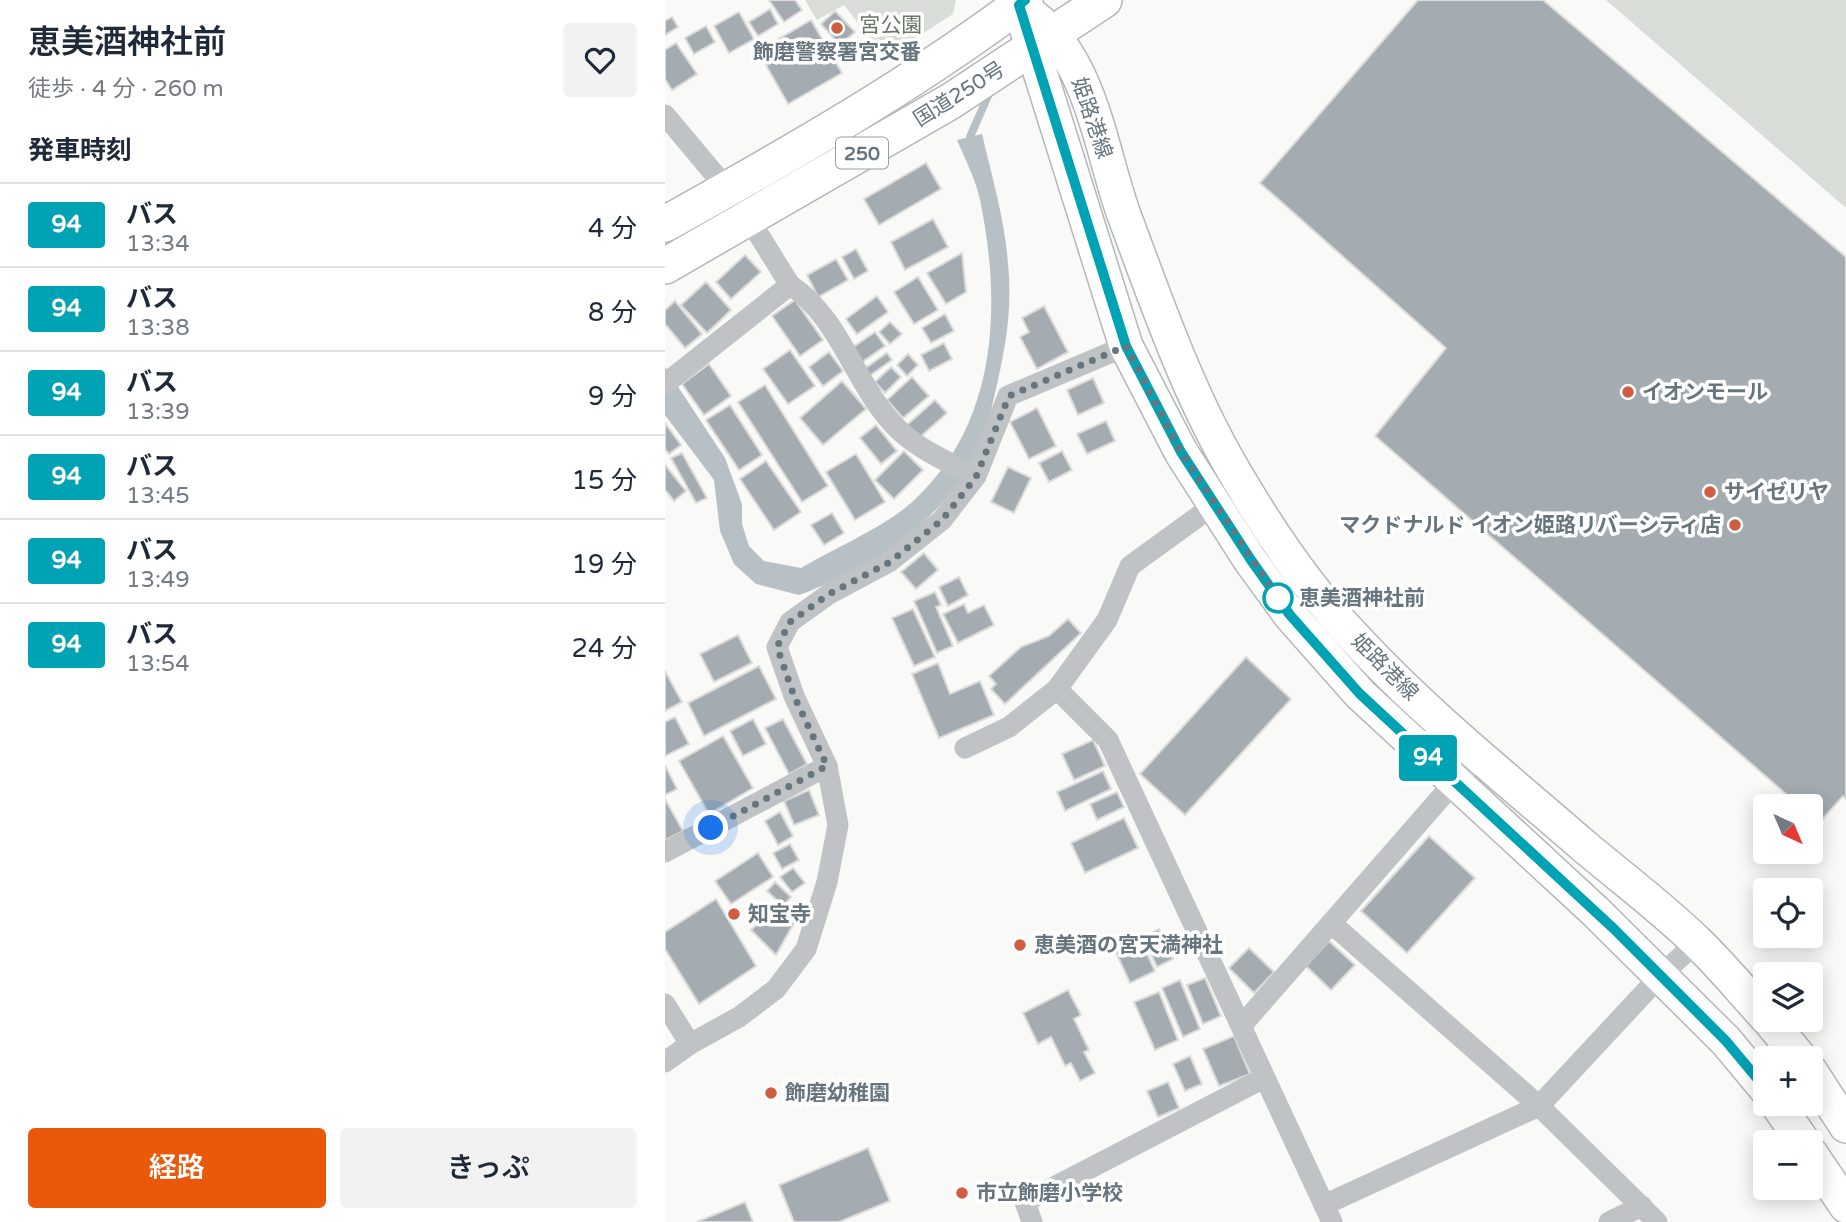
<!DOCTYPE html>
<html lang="ja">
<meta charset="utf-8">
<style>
body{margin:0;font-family:"Varela Round","Noto Sans JP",sans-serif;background:#f2f2f3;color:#1f2937;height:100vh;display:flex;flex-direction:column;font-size:26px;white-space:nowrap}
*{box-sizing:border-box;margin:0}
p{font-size:23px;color:#747a83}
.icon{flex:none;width:38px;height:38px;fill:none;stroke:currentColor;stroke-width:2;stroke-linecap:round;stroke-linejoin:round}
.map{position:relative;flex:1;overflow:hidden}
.side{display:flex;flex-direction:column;background:#fff;width:665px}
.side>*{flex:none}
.badge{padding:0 14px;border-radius:5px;font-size:24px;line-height:46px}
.needle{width:46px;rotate:136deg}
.fabs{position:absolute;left:1088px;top:794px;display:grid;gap:14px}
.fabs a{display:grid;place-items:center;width:70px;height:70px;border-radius:7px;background:#fff;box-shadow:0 4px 18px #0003;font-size:35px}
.you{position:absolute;width:35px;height:35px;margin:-18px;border:5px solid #fff;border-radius:50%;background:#1a73e8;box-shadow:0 0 0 10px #1a73e833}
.map>.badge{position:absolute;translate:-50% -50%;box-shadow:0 0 0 4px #fff}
h2{padding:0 28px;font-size:26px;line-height:63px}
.round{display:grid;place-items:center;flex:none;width:74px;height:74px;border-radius:7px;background:#f2f2f3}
.summary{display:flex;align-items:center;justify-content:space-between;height:119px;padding:0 28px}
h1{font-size:33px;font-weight:600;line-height:52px}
.action{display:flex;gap:14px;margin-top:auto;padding:14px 28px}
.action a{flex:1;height:80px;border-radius:7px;background:#ea580c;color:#fff;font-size:28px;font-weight:600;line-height:80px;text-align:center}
.action a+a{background:#f2f2f3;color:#1f2937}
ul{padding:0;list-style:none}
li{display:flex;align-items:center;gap:21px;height:84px;padding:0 28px;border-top:2px solid #e0e1e3}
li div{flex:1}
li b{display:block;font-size:26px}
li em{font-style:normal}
li .badge{min-width:77px;font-weight:700;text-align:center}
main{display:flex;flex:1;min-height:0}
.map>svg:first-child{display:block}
.green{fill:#d9ddd7}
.water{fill:#b7c1c5}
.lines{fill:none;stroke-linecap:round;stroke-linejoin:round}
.stream{stroke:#b7c1c5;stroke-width:8}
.building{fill:#a4acb2;stroke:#dbdbd9;stroke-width:2}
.primary-casing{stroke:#b3b7bb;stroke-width:36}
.trunk-casing{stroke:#b3b6ba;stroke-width:38}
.minor{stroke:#bfc3c6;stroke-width:21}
.primary{stroke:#fff;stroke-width:33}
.trunk{stroke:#fff;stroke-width:35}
.line-casing{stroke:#fff;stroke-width:16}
.line{stroke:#00a3b4;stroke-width:10}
.walk{stroke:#67757f;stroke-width:7;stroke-dasharray:0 12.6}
.poi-dot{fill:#d05d40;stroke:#fff;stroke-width:2.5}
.stop-dot{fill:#fff;stroke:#00a3b4;stroke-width:3.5}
.labels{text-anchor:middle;stroke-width:7;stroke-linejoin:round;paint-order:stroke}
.shield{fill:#fff;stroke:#959ea5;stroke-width:2}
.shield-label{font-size:19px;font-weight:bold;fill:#67757f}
.park-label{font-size:21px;fill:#697766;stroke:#fff}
.poi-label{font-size:21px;font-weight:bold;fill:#67757f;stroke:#fff;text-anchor:start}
.street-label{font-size:21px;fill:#67757f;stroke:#fff}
.stop-label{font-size:21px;font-weight:bold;fill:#67757f;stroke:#fff;text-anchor:start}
</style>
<main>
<section class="side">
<div class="summary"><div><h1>恵美酒神社前</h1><p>徒歩 · 4 分 · 260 m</p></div><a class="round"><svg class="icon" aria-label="heart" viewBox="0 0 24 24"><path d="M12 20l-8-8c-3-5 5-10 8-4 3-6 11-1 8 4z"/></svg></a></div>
<h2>発車時刻</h2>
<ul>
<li><span class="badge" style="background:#00a3b4;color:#fff">94</span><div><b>バス</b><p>13:34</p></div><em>4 分</em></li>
<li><span class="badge" style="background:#00a3b4;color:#fff">94</span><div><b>バス</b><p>13:38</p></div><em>8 分</em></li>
<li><span class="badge" style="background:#00a3b4;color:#fff">94</span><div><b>バス</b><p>13:39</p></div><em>9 分</em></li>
<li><span class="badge" style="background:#00a3b4;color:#fff">94</span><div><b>バス</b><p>13:45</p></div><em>15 分</em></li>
<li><span class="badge" style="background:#00a3b4;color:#fff">94</span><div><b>バス</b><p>13:49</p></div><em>19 分</em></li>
<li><span class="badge" style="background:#00a3b4;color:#fff">94</span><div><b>バス</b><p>13:54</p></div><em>24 分</em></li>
</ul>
<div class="action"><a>経路</a><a>きっぷ</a></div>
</section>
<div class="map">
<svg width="1181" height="1222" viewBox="0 0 1181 1222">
<rect width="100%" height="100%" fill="#f9f9f7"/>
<!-- green -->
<g class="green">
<path d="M140,0H291L288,14L220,58L179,5L152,20Z"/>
<path d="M941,0H1181V208Z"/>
</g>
<!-- water -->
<path class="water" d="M317,134C327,177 340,220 343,264C347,307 342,339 333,380C327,405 322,434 310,456C274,524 205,569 134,595L91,584L69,564L55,531L49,480L0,415V367L60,458L77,504V524L84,546L99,561L136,568C168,549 219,527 246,503C333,425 337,306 315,200C311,180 300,159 292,140Z"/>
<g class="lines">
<!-- stream -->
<path class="stream" d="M307,144L305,137L326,89"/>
</g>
<!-- building -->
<g class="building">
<path d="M104,0H130L137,10L119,22Z"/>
<path d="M753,0H878L1181,257V799L1178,796L1154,823L1146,816V807H1136L710,436L781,348L595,183Z"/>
<path d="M105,9L113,24L93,36L84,22Z"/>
<path d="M170,11L190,32L175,45L156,24Z"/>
<path d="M74,12L89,39L64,53L49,26Z"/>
<path d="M7,17L13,27L0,35V21Z"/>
<path d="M146,20L177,73L123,104L93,51Z"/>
<path d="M41,26L50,42L29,54L20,38Z"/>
<path d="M11,43L32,74L7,90L0,79V50Z"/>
<path d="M261,163L276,189L214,225L199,199Z"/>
<path d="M268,219L283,247L240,270L226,242Z"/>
<path d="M191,249L203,271L189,279L177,257Z"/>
<path d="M297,253L301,292L281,304L262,273Z"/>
<path d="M80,255L96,272L66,299L51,282Z"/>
<path d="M171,259L183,280L153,297L142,275Z"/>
<path d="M253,277L273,310L249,324L229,292Z"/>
<path d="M41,282L66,310L42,333L16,305Z"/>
<path d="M212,296L223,312L192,334L181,319Z"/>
<path d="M130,300L158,340L135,356L107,316Z"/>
<path d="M10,301L37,334L20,348L0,324V310Z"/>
<path d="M379,306L403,352L372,369L355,337L364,332L357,318Z"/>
<path d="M280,314L289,331L266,343L257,328Z"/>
<path d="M225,322L237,334L225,344L214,332Z"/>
<path d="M210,332L220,346L197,362L187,348Z"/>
<path d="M279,343L287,359L264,371L256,355Z"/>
<path d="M125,350L150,386L123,404L98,369Z"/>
<path d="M164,352L178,371L158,386L144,367Z"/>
<path d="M222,353L227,360L204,376L199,369Z"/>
<path d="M243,354L253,365L242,376L232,365Z"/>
<path d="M44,364L66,396L39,415L17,384Z"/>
<path d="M226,367L236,377L220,393L210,382Z"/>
<path d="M247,377L264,396L238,418L222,400Z"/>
<path d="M428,378L439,403L413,415L402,390Z"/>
<path d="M177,381L201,409L158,445L135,418Z"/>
<path d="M100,385L163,486L137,502L73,402Z"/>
<path d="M270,400L282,413L254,438L242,425Z"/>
<path d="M65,405L97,455L74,470L41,420Z"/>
<path d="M372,408L391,446L364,459L345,422Z"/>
<path d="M441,421L450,441L422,454L412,434Z"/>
<path d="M0,423L16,445L4,454L0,449Z"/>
<path d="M211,425L232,451L216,464L195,438Z"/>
<path d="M239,451L258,470L229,499L210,480Z"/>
<path d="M397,451L407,470L384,482L374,463Z"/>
<path d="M17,453L42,498L31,503L6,458Z"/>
<path d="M191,454L220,502L190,520L161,472Z"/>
<path d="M101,461L136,512L109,530L75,479Z"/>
<path d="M0,465L21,491L9,501L0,490Z"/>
<path d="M343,467L366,478L349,513L326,502Z"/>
<path d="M167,513L179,533L159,545L146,525Z"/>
<path d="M259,553L273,570L251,589L236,572Z"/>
<path d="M294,577L303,595L283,606L274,587Z"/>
<path d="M270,592L276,605L271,607L288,646L272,653L249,601Z"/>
<path d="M299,604L303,613L319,605L329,625L293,643L278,614Z"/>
<path d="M248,609L270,657L249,666L227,618Z"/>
<path d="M403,619L416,633L340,704L326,689L331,684L324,676L356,647L384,636Z"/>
<path d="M73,635L87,663L49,682L35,654Z"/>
<path d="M581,657L626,699L520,815L475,774Z"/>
<path d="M273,663L285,694L315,681L329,715L274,738L247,674Z"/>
<path d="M94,666L111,699L39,736L23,703Z"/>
<path d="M0,671L17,702L0,711Z"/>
<path d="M10,717L24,744L0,756V722Z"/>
<path d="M88,719L101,744L78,756L65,731Z"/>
<path d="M118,719L142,764L124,774L100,728Z"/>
<path d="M58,736L88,788L44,814L14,761Z"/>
<path d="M428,740L440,766L409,780L397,754Z"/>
<path d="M1,767L12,789L0,795V768Z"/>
<path d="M438,771L446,789L400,811L392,792Z"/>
<path d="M144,790L154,815L129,825L119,801Z"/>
<path d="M452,792L459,807L432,820L425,804Z"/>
<path d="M0,799L18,831L0,840Z"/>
<path d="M115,812L128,836L113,845L100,821Z"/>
<path d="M459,818L473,848L420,873L406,843Z"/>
<path d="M764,836L810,878L742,953L696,911Z"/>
<path d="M125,844L134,860L117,869L108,853Z"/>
<path d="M93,853L108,877L66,904L50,881Z"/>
<path d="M128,868L140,883L127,892L115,877Z"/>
<path d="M110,882L126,897L118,906L102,891Z"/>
<path d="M51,899L91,966L34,1004L0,949V932Z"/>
<path d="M112,906L129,923L111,955L86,930Z"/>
<path d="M494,929L508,959L492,967L478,937Z"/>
<path d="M473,934L490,971L465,983L448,946Z"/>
<path d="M664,941L690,965L666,990L641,966Z"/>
<path d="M584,948L609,972L589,993L564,968Z"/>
<path d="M540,978L556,1016L538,1024L522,985Z"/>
<path d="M515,980L535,1029L518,1037L497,988Z"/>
<path d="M403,990L416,1015L409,1019L424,1050L419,1052L430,1073L415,1081L406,1063L400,1066L386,1037L373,1044L358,1013Z"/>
<path d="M494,992L513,1040L490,1050L469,1002Z"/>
<path d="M569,1036L585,1074L554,1086L538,1049Z"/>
<path d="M525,1056L537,1084L520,1091L508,1064Z"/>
<path d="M503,1082L514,1108L493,1117L482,1091Z"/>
<path d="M203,1148L225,1201L174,1222H129L114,1185Z"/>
<path d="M80,1202L88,1222H32Z"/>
</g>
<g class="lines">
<!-- primary casing -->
<g class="primary-casing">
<g id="primary">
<path d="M354,5L461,346L516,452L585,560L625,615L695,694L931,912L1061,1041L1101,1089"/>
<path d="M368,16C427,62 435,148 459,215C493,306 525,400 576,483C608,537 646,592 689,637C759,713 842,779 920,847C957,878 997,908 1032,942C1056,965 1078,992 1101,1017"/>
<path d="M1104,1020L1136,1059"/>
<path d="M1146,1072L1181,1126"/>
<path d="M1112,1104L1139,1143"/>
<path d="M1146,1154L1181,1206"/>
</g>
</g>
<!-- trunk casing -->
<g class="trunk-casing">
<g id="trunk">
<path d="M0,224C124,155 247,85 360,0"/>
<path d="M0,266L286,101L439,0"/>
</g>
</g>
<!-- minor -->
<g class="minor">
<path d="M0,115L62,189"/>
<path d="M125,285C177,318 191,391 236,432C257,451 285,463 311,476"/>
<path d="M0,384L125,285L84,219"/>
<path d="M549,505L465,566L442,620L392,689L443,740L667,1222"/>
<path d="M300,748L344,727L392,689"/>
<path d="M0,852L162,766"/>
<path d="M666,923L874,1106L992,1222"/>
<path d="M0,1004L25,1044L0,1062"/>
<path d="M578,1024L813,755"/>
<path d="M25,1044L74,1017L111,989L141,949L162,882L173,825L162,766L129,696L112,647L125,622L164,594L224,562L277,520L311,476L343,396L461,346"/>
<path d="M659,1205L874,1106L996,975L1032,942"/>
<path d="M367,1222L360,1202L599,1078"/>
<path d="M944,1222L977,1206"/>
</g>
<!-- primary -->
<use href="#primary" class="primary"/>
<!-- trunk -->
<use href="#trunk" class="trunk"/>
</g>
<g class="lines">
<!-- line casing -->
<g class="line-casing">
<path id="line" d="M360,0L354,5L461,346L516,452L586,560L625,615L695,694L948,928L1061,1041L1101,1089"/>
</g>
<!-- line -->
<use href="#line" class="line"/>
<!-- walk -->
<path class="walk" d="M46,828L162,766L129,696L112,647L125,622L164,594L225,562L277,520L311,477L344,396L461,346L516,452L613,598"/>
</g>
<!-- markers -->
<g class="poi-dot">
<circle cx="172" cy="28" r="7"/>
<circle cx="963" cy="392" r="7"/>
<circle cx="1045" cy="492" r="7"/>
<circle cx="1070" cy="525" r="7"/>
<circle cx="69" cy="914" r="7"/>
<circle cx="355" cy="945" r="7"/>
<circle cx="106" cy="1093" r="7"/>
<circle cx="297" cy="1193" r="7"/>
</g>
<circle class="stop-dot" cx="613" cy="598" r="14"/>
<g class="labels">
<!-- shield labels -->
<rect class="shield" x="171" y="137.5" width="52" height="31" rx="5"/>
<g class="shield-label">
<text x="197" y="160">250</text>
</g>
<!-- park labels -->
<g class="park-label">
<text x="226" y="32">宮公園</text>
</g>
<!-- poi labels -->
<g class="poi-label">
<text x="172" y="59" text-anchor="middle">飾磨警察署宮交番</text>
<text x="977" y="399">イオンモール</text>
<text x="1059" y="499">サイゼリヤ</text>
<text x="1056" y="532" text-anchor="end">マクドナルド イオン姫路リバーシティ店</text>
<text x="83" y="921">知宝寺</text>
<text x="369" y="952">恵美酒の宮天満神社</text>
<text x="120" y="1100">飾磨幼稚園</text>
<text x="311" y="1200">市立飾磨小学校</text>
</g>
<!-- street labels -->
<g class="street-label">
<text transform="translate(294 94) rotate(-32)" y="7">国道250号</text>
<text transform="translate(427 118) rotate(71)" y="7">姫路港線</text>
<text transform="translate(720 667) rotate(45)" y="7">姫路港線</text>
</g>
<!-- stop labels -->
<g class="stop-label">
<text x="634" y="605">恵美酒神社前</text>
</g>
</g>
</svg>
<div class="fabs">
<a><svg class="needle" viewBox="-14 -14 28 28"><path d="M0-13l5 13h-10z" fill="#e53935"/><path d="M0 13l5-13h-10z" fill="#747a83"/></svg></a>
<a><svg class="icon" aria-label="locate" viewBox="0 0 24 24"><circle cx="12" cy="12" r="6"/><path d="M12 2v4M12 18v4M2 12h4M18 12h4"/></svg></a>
<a><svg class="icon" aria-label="layers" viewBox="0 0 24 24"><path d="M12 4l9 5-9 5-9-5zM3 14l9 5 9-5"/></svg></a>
<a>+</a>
<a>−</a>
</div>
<div class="you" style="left:46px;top:828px"></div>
<b class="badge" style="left:763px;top:758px;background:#00a3b4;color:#fff">94</b>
</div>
</main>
